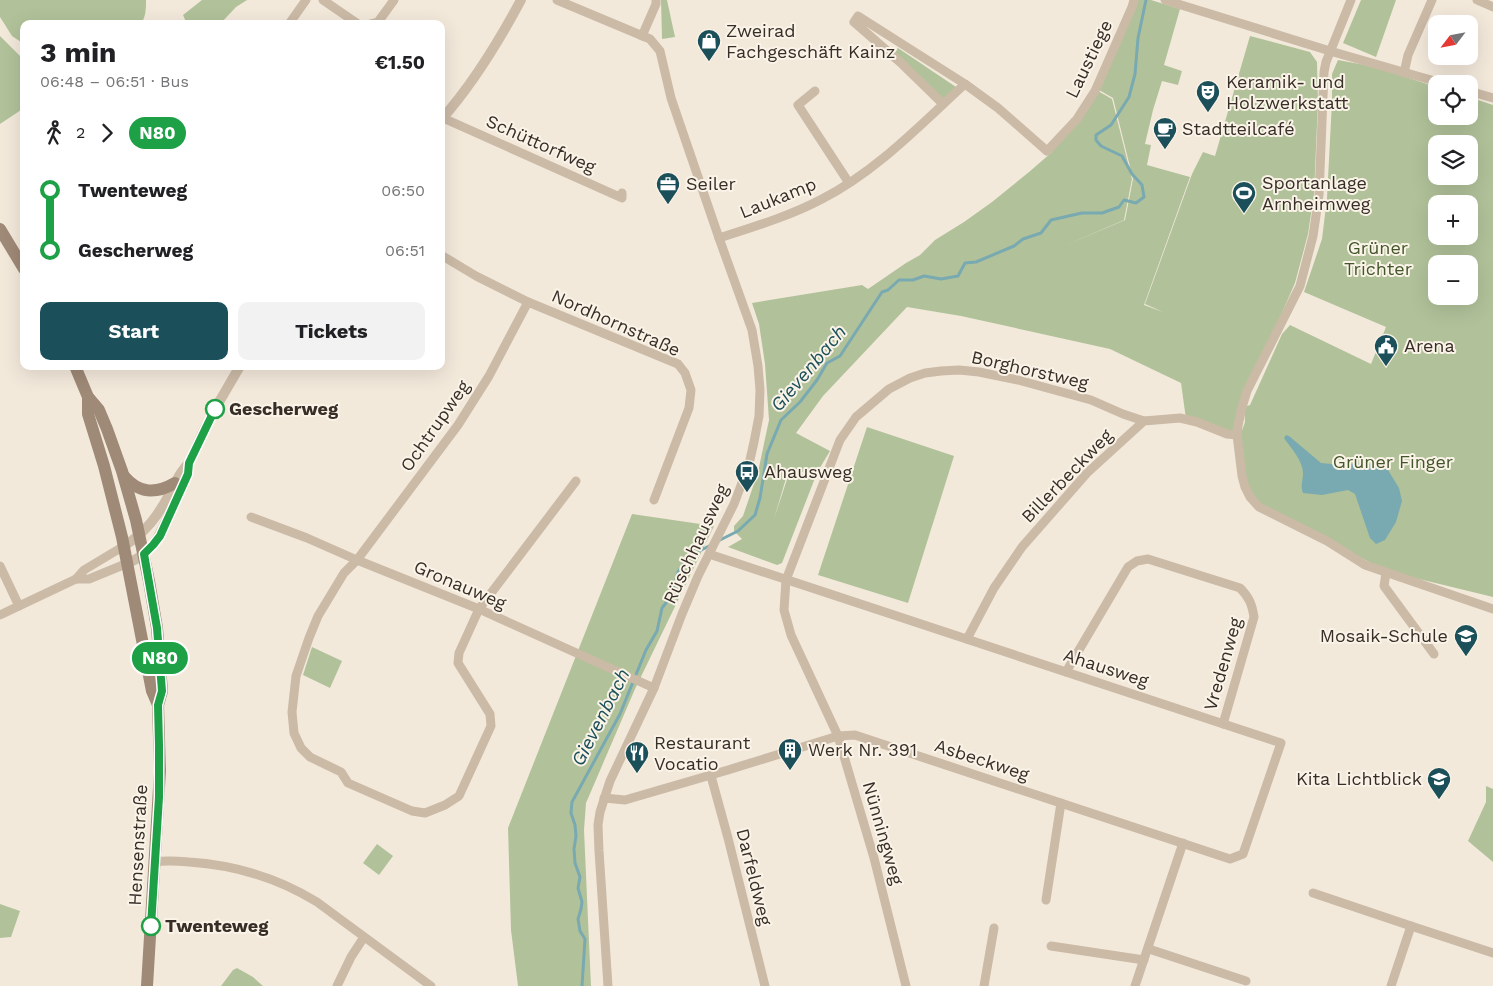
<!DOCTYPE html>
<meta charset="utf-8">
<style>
body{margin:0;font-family:"Work Sans",sans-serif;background:#f2f2f2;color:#202124;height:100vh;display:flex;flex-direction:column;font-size:19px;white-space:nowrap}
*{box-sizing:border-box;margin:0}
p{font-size:16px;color:#757577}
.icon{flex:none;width:28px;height:28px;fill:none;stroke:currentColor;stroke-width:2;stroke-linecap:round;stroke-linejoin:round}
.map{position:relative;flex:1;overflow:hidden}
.side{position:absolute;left:20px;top:20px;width:425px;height:350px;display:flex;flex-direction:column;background:#fff;border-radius:10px;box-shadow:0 5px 20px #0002}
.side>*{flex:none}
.badge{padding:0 10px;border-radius:16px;font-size:18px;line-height:32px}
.needle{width:32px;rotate:238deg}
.tools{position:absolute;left:1428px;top:15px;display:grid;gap:10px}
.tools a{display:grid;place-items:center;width:50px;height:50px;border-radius:10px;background:#fff;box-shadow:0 5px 20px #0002;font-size:25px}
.map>.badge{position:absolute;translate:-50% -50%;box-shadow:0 0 0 2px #fff}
.legs{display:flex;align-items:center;gap:8px;height:55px;padding:0 20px;font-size:16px}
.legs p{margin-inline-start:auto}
.headline{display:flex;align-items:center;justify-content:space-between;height:85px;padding:0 20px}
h1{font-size:28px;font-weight:700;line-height:38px}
.button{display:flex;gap:10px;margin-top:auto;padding:10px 20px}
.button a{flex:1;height:58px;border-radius:10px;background:#1b505a;color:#fff;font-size:20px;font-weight:700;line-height:58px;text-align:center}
.button a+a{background:#f2f2f2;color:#202124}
ul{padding:0 20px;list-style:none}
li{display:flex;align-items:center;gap:18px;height:60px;font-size:19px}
li i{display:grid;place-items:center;width:8px;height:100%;margin:0 6px;background:currentColor}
li i::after{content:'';width:12px;height:12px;margin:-6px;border:4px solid;border-radius:50%;background:#fff}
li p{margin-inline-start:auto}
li:first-child i{background:linear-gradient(#0000 50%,currentColor 0)}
li:last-child i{background:linear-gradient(currentColor 50%,#0000 0)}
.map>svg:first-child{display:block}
.green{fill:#b1c29a;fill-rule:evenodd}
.water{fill:#79a9b1}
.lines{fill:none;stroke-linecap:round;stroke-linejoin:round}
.stream{stroke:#79a9b1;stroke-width:3}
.minor{stroke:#cbbaa6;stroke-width:9}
.tertiary{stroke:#cbbaa6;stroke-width:10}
.secondary{stroke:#9f8977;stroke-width:12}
.line-1-casing{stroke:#fff;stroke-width:11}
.line-1{stroke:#1ea146;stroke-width:8}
.stop-1-dot{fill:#fff;stroke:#1ea146;stroke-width:2.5}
.labels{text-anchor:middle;stroke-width:4;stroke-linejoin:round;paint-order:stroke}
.poi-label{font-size:18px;fill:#372e27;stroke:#faf3e7;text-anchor:start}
.street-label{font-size:18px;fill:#372e27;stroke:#faf3e7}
.park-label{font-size:18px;fill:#42562a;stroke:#faf3e7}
.stop-label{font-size:18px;font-weight:bold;fill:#372e27;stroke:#faf3e7;text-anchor:start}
.water-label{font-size:19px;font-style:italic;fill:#1b505a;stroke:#faf3e7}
</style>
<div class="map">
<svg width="1493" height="986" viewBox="0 0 1493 986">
<rect width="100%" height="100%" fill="#f3e9db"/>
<!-- green -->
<g class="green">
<path d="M0,0H146C146,9 146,16 141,24H24V44L12,36L0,17Z"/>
<path d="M202,0H247L236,7L220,24H187L183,15Z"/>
<path d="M661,0H667L675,37L662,39Z"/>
<path d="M1131,0H1151L1180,9L1164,65L1182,71L1178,85L1162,81L1153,110L1145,144L1151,145L1147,165L1190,177L1144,305L1163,312L1145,304L1192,174L1203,152L1215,156L1250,36L1310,52L1317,62L1318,102L1314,194L1308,234L1295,283L1255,374L1233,436L1186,419L1181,383L1110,349L961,316L907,307L823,396L796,433L830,451L815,476L789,468L774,519L790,470L815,478L782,563L777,565L728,547L742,539L734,531V526L743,516L758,472L769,420L765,364L759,324L752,303L862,285L868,289L906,263L920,255L935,240L964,222L992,202L1029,172L1051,153L1098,91L1112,99L1132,179L1124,220L1064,246L1125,220L1133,179L1113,98L1099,90Z"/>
<path d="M1361,0H1396L1376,57L1343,43Z"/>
<path d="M0,36L24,60V108L0,124Z"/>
<path d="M898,48L956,87L943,99L895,53Z"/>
<path d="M1338,60L1376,67L1436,87V116H1469V97L1493,105V597L1386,571L1262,505L1248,490L1239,439L1245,422L1244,407L1250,405L1282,334L1290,325L1371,364L1386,327L1304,292L1322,239L1327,198L1332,101V74ZM1436,144H1469V176H1436ZM1436,204H1469V236H1436ZM1436,264H1469V296H1436Z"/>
<path d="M867,427L954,456L908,603L818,575Z"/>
<path d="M632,514L714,526L635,689L586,803L584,830L591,986H518L511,930L508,828Z"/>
<path d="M312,647L342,661L330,688L303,675Z"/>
<path d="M1486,786L1493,789V862L1468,841L1486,802Z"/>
<path d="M377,844L393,856L379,875L363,863Z"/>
<path d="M0,904L20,911L11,937L0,938Z"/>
<path d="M237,968L253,977L263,986H221L233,970Z"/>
</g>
<!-- water -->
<path class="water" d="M1286,435L1289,436L1321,463L1343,465L1364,463L1380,465L1388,470L1399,488L1402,501L1396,522L1385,540L1376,544L1370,538L1355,494L1348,490L1322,495L1303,493C1300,486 1303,481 1303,473C1303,461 1291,448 1284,438Z"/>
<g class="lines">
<!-- stream -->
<g class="stream">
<path d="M718,541L738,531L755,515L760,498L767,454L781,420L800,402L817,380L827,363L840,356L882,292L888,290L899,280H913L924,276L941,279L958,276L965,263L976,262L1014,246L1023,239L1041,233L1051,220L1082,213H1102L1119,207L1124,200L1136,203L1144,197L1142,185L1132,174L1122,156L1101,146L1096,140V135L1111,125L1129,97L1135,74L1138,38L1146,0"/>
<path d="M582,986L585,939L580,931L578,919L581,909L582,902L578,888L580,877L575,863L574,849L576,836L575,825L571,813L572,802L620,714L646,650L657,631L662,608L672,595L678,572L688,557L711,545"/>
</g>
<!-- minor -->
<g class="minor">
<path d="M323,0L358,24"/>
<path d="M557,0L650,39L660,51L671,98L719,238L752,330L758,366L760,390L759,416L754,442L749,464L734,504L698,576L682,614L654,688L610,781L600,812L598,825L599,851L608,986"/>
<path d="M1165,0L1330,51L1445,84"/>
<path d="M1351,0L1326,62L1324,72L1319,195L1313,236L1300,286L1247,391L1241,411L1238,426L1237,435L1242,476L1245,487L1250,497L1259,507L1327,541L1365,565L1493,609"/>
<path d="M1477,0L1493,7"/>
<path d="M289,24L306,0"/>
<path d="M370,24L378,22L394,0"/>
<path d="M642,36L656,4V0"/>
<path d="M1404,73L1408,55L1432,0"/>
<path d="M815,91L798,105L849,183"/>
<path d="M1469,91L1493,98"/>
<path d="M943,104L901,63L854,22L858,16L965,84L998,108L1047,151L1077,119L1095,91L1132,7L1134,0"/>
<path d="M443,118L622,198V193"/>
<path d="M719,238C753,227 790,216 822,199C877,171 921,124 965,84"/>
<path d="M441,255L476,276L528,302L678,364L685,373L691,390L689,408L654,500"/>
<path d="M528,302L489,376L458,425L357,560L344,573L318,616L309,638L296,676L292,712L294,733L301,748L310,757L341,772L348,783L412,811L425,813L445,805L459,796L491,726L490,714L458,663L459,653L479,609L576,481"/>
<path d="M251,517L307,538L357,560L479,609L654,688"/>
<path d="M0,566L19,606"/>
<path d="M1386,573L1384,586L1434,654"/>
<path d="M76,579H89L128,563"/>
<path d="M0,615L76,579L84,570L124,546"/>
<path d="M967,639L994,588L1022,547L1087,473L1144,421L1180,418L1197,422L1227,434L1237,435"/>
<path d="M1066,672L1128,567L1137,561L1148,559L1240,588C1249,597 1252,604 1254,617L1223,724"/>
<path d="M711,776L728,838L765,986"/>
<path d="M604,798L625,800L728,770L838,736L855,735L1230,859L1243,854L1281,743L709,554"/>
<path d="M155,862C166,860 178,861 189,862C235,865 278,878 317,902L431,986"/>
<path d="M1313,893L1411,926"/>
<path d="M1046,900L1061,803"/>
<path d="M1051,946L1144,960"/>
<path d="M1149,949L1246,981"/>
<path d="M337,986L351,957L364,937"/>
<path d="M906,986L874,858L838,736L791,635L784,610L786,580L840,440L856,417L889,389L910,378L925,373L941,371L959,370L979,372L1018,380L1091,400L1123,414L1144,421"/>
<path d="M984,986L994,928"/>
<path d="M1135,986L1183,843"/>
<path d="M1391,986L1411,926L1493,953"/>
</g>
<!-- tertiary -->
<g class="tertiary">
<path d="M441,120C473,84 498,43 521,0"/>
<path d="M124,546C146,532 158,516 170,493C176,482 180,471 189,463"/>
<path d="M128,563C156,551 159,535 171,510C177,498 182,486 188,474L189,463L202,434L215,409L240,366"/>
</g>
<!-- secondary -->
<g class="secondary">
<path d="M0,229L24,269"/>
<path d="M75,366L88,397L99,410L107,429L122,471L136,520L149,581L157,628L162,691L158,705"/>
<path d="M88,397V414L104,466L122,537L152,691L158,705L160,771L147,986"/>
<path d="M124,476C139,494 156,494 175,483"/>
</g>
</g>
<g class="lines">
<!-- line-1 casing -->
<g class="line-1-casing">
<path id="line-1" d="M151,926L159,797V745L158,705L162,691L157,628L144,554L153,545L160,536L188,474L189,463L215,409"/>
</g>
<!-- line-1 -->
<use href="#line-1" class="line-1"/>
</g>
<!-- icons -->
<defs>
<g id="shop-pin" transform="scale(1.25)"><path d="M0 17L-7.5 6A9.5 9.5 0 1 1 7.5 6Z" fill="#1b505a" stroke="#faf3e7"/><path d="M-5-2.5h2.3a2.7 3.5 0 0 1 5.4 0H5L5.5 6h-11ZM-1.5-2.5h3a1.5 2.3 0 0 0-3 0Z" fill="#fff"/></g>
<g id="theatre-pin" transform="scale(1.25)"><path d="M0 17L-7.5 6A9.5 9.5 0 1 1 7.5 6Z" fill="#1b505a" stroke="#faf3e7"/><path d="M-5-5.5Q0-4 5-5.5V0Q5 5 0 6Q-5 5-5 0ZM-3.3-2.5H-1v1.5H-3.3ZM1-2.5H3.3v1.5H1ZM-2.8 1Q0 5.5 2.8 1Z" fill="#fff"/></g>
<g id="cafe-pin" transform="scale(1.25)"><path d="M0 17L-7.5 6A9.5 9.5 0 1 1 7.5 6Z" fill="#1b505a" stroke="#faf3e7"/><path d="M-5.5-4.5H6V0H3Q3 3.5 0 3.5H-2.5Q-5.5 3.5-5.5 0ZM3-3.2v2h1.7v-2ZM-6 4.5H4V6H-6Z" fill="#fff"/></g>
<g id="office-pin" transform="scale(1.25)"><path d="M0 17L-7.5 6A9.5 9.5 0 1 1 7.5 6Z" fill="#1b505a" stroke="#faf3e7"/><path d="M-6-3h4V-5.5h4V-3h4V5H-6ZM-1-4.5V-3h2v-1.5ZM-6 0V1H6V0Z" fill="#fff"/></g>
<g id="stadium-pin" transform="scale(1.25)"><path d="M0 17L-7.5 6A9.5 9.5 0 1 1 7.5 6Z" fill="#1b505a" stroke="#faf3e7"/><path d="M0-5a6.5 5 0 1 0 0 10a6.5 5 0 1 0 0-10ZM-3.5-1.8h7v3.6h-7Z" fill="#fff"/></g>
<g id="civic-pin" transform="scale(1.25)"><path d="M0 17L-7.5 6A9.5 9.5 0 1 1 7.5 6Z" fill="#1b505a" stroke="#faf3e7"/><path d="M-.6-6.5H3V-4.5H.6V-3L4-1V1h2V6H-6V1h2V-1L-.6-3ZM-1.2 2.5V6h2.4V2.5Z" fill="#fff"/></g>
<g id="bus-pin" transform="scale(1.25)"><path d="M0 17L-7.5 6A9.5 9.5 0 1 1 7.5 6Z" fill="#1b505a" stroke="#faf3e7"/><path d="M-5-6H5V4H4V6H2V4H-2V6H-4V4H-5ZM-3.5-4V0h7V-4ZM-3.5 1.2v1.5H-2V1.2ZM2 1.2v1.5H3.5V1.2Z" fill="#fff"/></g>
<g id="school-pin" transform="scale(1.25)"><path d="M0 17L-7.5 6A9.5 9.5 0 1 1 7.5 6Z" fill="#1b505a" stroke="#faf3e7"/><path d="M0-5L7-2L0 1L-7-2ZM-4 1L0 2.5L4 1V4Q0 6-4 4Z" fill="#fff"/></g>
<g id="building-pin" transform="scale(1.25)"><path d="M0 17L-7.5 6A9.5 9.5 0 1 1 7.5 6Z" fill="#1b505a" stroke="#faf3e7"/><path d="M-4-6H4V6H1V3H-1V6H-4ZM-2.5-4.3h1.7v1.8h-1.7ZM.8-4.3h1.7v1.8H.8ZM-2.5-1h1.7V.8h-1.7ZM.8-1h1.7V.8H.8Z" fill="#fff"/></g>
<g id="restaurant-pin" transform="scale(1.25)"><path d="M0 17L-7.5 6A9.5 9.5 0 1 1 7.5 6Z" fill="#1b505a" stroke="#faf3e7"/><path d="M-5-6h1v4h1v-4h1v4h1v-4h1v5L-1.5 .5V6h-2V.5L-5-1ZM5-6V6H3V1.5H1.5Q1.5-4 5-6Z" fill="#fff"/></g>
</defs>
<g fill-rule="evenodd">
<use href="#shop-pin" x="709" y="41"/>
<use href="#theatre-pin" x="1208" y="92"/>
<use href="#cafe-pin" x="1165" y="129"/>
<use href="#office-pin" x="668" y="184"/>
<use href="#stadium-pin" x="1244" y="193"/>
<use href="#civic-pin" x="1386" y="346"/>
<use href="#bus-pin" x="747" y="472"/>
<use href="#school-pin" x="1466" y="636"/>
<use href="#building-pin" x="790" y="750"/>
<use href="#restaurant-pin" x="637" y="753"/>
<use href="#school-pin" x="1439" y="779"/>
</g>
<!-- markers -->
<g class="stop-1-dot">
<circle cx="215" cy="409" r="9"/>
<circle cx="151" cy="926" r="9"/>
</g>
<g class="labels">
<!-- poi labels -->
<g class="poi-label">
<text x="726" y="37">Zweirad<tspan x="726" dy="21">Fachgeschäft Kainz</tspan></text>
<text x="1226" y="88">Keramik- und<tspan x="1226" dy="21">Holzwerkstatt</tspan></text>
<text x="1182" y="135">Stadtteilcafé</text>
<text x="1262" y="189">Sportanlage<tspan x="1262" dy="21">Arnheimweg</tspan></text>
<text x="686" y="190">Seiler</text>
<text x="1404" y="352">Arena</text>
<text x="764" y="478">Ahausweg</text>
<text x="1448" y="642" text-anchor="end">Mosaik-Schule</text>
<text x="654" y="749">Restaurant<tspan x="654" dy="21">Vocatio</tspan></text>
<text x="808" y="756">Werk Nr. 391</text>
<text x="1422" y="785" text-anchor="end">Kita Lichtblick</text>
</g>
<!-- street labels -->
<g class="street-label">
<text transform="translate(1089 59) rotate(-64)" y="6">Laustiege</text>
<text transform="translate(541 144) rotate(24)" y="6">Schüttorfweg</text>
<text transform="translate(778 198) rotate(-22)" y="6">Laukamp</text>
<text transform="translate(616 323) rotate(24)" y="6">Nordhornstraße</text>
<text transform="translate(1030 370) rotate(13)" y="6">Borghorstweg</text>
<text transform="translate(435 426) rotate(-55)" y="6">Ochtrupweg</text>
<text transform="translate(1067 476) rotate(-46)" y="6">Billerbeckweg</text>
<text transform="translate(696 544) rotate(-65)" y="6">Rüschhausweg</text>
<text transform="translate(460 585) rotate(23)" y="6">Gronauweg</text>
<text transform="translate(1223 664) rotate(-74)" y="6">Vredenweg</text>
<text transform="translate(1106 668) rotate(18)" y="6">Ahausweg</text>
<text transform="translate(982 760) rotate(18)" y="6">Asbeckweg</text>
<text transform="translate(883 833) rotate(74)" y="6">Nünningweg</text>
<text transform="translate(138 845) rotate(-87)" y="6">Hensenstraße</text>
<text transform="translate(754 877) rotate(76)" y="6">Darfeldweg</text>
</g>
<!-- park labels -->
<g class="park-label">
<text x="1378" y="254">Grüner<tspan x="1378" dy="21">Trichter</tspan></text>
<text x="1393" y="468">Grüner Finger</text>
</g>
<!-- stop labels -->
<g class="stop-label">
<text x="229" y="415">Gescherweg</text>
<text x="165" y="932">Twenteweg</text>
</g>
<!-- water labels -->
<g class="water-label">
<text transform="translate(808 368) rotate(-50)" y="7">Gievenbach</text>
<text transform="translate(600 717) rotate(-63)" y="7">Gievenbach</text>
</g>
</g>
</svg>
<div class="tools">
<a><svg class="needle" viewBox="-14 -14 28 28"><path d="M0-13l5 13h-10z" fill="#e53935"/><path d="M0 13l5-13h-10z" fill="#757577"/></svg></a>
<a><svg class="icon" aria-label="locate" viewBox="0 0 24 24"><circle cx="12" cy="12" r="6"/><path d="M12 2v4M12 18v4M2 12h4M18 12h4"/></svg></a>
<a><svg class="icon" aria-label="layers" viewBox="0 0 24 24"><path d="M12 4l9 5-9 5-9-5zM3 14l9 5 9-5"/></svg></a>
<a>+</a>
<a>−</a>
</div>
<b class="badge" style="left:160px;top:658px;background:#1ea146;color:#fff">N80</b>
<section class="side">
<div class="headline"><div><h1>3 min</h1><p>06:48 – 06:51 · Bus</p></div><b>€1.50</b></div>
<div class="legs"><svg class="icon" aria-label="walk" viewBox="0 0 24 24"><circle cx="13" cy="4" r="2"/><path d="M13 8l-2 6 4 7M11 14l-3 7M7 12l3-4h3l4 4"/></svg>2<svg class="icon" aria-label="forward" viewBox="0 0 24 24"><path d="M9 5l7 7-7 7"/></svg><b class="badge" style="background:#1ea146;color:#fff">N80</b></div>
<ul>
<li><i style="color:#1ea146"></i><b>Twenteweg</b><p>06:50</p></li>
<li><i style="color:#1ea146"></i><b>Gescherweg</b><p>06:51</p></li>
</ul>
<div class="button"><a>Start</a><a>Tickets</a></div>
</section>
</div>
